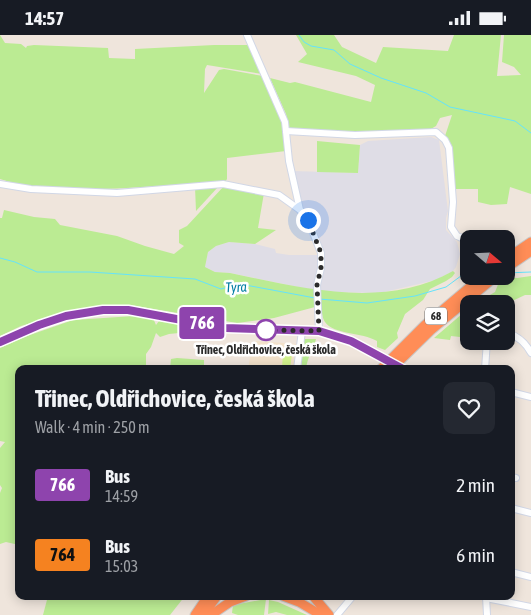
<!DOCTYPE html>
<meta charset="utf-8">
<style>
body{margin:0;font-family:"Asap Condensed",sans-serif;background:#242831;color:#f1f3f6;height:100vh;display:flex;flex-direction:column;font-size:19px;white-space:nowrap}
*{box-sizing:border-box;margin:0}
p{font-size:16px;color:#9ea1a6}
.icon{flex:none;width:28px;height:28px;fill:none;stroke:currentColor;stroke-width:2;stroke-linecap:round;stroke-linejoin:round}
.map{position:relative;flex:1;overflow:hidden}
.drawer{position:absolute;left:15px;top:330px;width:500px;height:235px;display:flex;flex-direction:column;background:#171b24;border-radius:10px;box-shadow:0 2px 12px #0003}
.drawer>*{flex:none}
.badge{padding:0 10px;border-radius:4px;font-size:18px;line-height:32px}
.needle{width:32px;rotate:109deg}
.fabs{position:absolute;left:460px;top:195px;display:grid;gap:10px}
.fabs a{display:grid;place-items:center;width:55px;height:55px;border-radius:10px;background:#171b24;box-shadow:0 2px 12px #0003;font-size:25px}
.you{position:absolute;width:25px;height:25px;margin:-12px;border:4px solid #fff;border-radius:50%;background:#1a73e8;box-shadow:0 0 0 8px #1a73e833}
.map>.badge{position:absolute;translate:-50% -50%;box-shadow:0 0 0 2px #fff}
.round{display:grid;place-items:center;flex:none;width:52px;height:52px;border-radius:10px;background:#242831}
.headline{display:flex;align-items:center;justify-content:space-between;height:85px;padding:0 20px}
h1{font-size:24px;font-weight:700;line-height:38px}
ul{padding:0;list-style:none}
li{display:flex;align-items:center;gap:15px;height:70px;padding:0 20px}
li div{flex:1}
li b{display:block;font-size:19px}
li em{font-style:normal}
li .badge{min-width:55px;font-weight:700;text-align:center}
.status{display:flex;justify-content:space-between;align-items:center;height:35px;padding:0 25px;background:#171b24;direction:ltr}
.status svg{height:14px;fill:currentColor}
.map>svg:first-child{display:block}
.industrial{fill:#dfdde6}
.education{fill:#f2e1ca}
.green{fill:#bbeb93}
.pitch{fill:#d3f38e}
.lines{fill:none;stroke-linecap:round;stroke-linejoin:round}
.stream{stroke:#65e3fb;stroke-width:1}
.minor-casing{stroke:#d1d7e6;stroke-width:8}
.highway-casing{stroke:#c8c8c8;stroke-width:11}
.minor{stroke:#fff;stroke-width:6}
.highway{stroke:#ff8d57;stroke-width:9}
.minor-bridge-casing{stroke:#d1d7e6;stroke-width:8;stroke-linecap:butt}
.minor-bridge{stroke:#fff;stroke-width:6}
.line-casing{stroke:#fff;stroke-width:11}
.line{stroke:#8e44ad;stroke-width:8}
.walk{stroke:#2b2b2b;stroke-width:5;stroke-dasharray:0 9}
.stop-dot{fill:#fff;stroke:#8e44ad;stroke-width:2.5}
.labels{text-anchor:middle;stroke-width:5;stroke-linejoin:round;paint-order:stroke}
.shield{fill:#fff;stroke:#6b6b6b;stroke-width:1}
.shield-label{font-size:11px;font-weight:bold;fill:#2b2b2b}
.stop-label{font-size:12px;font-weight:bold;fill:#2b2b2b;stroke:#fff}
.water-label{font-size:14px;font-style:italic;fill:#017da3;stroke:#fff}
</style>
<div class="status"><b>14:57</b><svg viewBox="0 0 49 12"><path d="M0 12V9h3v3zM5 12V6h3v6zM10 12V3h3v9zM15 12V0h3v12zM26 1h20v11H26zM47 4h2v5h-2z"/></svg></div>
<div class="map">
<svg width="531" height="580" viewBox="0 0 531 580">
<rect width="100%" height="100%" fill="#efe5dc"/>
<!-- industrial -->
<path class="industrial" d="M431,102L439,105L448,176L446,183V195L457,207L460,219L456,232L453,236L436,245L380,258L323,257L230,238L215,237L205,232L208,217L216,211L229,207L255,209L275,214L276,218L289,220H325L318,198L304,175L297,158L293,136L358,138L360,110L368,106Z"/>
<!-- education -->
<path class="education" d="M256,306L297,309L293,334H248L252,312Z"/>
<!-- green -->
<g class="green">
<path d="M0,0L5,8L21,9L26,13L27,11L34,10L108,13L109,23L135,24V14L214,10H248L262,39L207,30L205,34L204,58L219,35L224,34L263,41L281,84L286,116L227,123V144L225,147C175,149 126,155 76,154C50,154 24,152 0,144Z"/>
<path d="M296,0H334L342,12L376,28L383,12L448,16L454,0H501L497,41L521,40L514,32L502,27L504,0H531V159L510,152L507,169L491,170L478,167V154H454L451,113L445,101L452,80L440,83L436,91L429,95L368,100L289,93L286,79L270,43L290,48L295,47L371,67L375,50L356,41L298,27L307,19Z"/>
<path d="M317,106L360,110L358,138L317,137Z"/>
<path d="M224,151L264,158L258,193L276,195L255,209L229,207L216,211L208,217L205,232L215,237L230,238C302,253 385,275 453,236L455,238L452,242L446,246L430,254L423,265L405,279L397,298L398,303L385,315L377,312V306C362,297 334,300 325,287C322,283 322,276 321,272H315L274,283L237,288L130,270L78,274L21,291L0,301V183H2L4,175L34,182L55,184L60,190L117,201L145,211L174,219L184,211L179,208V195L187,191Z"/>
<path d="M195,152H218L196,176Z"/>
<path d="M531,241V260H525L506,269H474L495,257L499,247L507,242L517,243Z"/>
<path d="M469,273L466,282L469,290V303L451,301L450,305L434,303Z"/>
<path d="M134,281L153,283L156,290L159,286L180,289L179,298L169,299L160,302L156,298L151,312L146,319V332L152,334H19V510L6,507L0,509V458L2,453L0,450V413L5,407L0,406V313L27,301L73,285Z"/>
<path d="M304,304H316C313,315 307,323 306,334H301Z"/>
<path d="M177,323L204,325V334H170L171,324Z"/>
<path d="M48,561H185L170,580H43Z"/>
<path d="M266,564L264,580H238L232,578L233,570Z"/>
<path d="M269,565L278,567L307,580H287L276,577L268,579Z"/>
</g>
<!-- pitch -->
<path class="pitch" d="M283,318L292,319L290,334L282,333Z"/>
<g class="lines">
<!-- stream -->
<g class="stream">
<path d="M299,0L304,7L311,11L334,15L350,29L381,43L426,58L450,72L515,86L531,98"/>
<path d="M0,223L15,227L37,237H90L195,244L221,254L240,249L315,263"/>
<path d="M506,238L531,237"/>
<path d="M319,264L367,268L415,261L446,252L469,235"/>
</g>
<!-- minor casing -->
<g class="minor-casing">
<g id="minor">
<path d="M247,0L285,87L289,126L300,175"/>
<path d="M286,96L355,100L436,97L445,105L449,113L453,167L451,192L457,201L464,204"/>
<path d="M0,149L31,154L117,158L223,149L279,160L300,175L308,185L321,218V233L317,250L319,296"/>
<path d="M506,297C518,301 526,308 531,318"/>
<path d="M0,307C45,286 92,269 143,277C171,281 198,289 226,293C256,297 287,293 317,296C337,298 357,308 374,318"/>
<path d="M297,334L302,296"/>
<path d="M485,334L487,306"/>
<path d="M511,357L531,362"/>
<path d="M511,442L516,443"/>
<path d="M511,473L531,478"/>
<path d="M511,537L531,542"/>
<path d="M486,561L487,580"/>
<path d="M486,563L531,572"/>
<path d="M337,580L353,561"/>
</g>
</g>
<!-- highway casing -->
<g class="highway-casing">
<g id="highway">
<path d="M506,224L531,207"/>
<path d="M506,233L531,216"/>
<path d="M381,334L425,290L483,241"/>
<path d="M391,334L431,295L496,241"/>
<path d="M283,561L299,567L321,580"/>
<path d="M313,561L329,580"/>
<path d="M195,580L208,561"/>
<path d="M203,580L217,561"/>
<path d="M211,580L230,567L246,561"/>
</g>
</g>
<!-- minor -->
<use href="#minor" class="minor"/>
<!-- highway -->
<use href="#highway" class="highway"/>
<!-- minor-bridge casing -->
<g class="minor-bridge-casing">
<path id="minor-bridge" d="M374,318L403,334"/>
</g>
<!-- minor-bridge -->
<use href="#minor-bridge" class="minor-bridge"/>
</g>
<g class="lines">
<!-- line casing -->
<g class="line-casing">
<path id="line" d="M0,307L39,290L66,281L103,275H128L225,293L319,296L351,306L403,334"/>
</g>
<!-- line -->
<use href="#line" class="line"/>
<!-- walk -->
<path class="walk" d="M266,295L319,296L317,250L321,233V218L308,185"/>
</g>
<!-- markers -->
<circle class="stop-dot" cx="266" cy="295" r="10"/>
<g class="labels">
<!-- shield labels -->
<rect class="shield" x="425" y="272.5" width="22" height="17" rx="4"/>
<g class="shield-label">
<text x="436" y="285">68</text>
</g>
<!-- stop labels -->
<g class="stop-label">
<text x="266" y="319">Třinec, Oldřichovice, česká škola</text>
</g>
<!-- water labels -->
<g class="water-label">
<text transform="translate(236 252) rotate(-2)" y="5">Tyra</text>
</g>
</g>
</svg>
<div class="fabs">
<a><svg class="needle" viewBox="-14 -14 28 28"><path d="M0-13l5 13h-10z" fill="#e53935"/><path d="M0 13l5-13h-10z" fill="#9ea1a6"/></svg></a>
<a><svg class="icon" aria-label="layers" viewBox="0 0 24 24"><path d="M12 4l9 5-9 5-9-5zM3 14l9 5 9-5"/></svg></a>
</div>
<div class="you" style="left:308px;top:185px"></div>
<b class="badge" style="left:202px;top:288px;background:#8e44ad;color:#fff">766</b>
<section class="drawer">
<div class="headline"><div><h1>Třinec, Oldřichovice, česká škola</h1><p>Walk · 4 min · 250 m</p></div><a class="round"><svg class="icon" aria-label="heart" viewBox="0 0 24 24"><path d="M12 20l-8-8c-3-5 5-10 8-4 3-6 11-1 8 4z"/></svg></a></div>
<ul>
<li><span class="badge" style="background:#8e44ad;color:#fff">766</span><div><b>Bus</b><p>14:59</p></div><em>2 min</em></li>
<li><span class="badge" style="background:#f58220;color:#111">764</span><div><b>Bus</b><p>15:03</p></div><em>6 min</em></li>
</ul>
</section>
</div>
